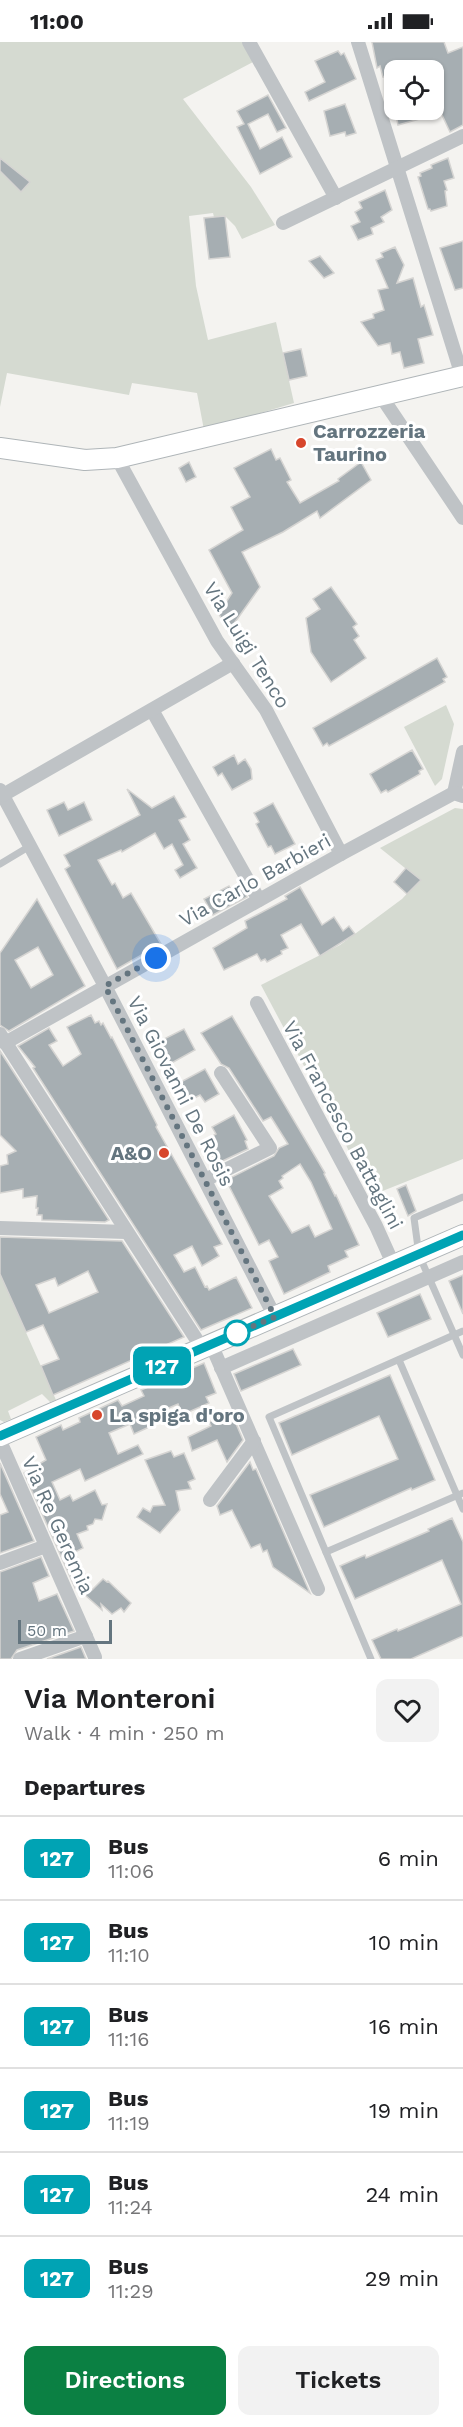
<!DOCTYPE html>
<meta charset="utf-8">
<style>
body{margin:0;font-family:"Work Sans",sans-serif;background:#f2f2f2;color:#202124;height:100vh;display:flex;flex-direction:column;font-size:22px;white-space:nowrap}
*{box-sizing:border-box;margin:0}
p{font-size:20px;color:#757577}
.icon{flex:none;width:33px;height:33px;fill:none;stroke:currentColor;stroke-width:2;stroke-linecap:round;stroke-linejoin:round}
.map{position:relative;height:1617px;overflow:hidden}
.details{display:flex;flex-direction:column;background:#fff;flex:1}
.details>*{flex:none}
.badge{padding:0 12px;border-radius:9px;font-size:21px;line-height:39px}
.tools{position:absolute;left:384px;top:18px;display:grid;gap:12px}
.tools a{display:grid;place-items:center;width:60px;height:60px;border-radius:12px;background:#fff;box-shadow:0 2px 4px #0004;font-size:30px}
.scale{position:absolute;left:18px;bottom:15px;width:94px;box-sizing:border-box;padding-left:6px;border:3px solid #64757f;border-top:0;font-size:16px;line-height:21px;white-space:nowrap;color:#64757f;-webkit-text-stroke:4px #fff;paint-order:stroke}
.you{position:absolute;width:30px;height:30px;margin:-15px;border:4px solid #fff;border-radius:50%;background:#1a73e8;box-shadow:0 0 0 9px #1a73e833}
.map>.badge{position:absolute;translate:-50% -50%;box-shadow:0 0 0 3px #fff}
h2{padding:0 24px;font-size:22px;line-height:54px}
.round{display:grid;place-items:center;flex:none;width:63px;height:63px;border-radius:12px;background:#f2f2f2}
.overview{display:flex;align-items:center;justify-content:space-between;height:102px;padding:0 24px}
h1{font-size:28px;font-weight:600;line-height:45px}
.action{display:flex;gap:12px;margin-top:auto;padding:12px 24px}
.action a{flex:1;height:69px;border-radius:12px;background:#0b8043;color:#fff;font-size:24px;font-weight:600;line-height:69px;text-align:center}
.action a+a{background:#f2f2f2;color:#202124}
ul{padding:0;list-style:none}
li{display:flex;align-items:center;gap:18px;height:84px;padding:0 24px;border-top:2px solid #e0e0e0}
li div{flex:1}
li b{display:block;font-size:22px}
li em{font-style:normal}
li .badge{min-width:66px;font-weight:700;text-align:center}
.status{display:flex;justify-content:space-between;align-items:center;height:42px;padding:0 30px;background:#fff;direction:ltr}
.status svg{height:16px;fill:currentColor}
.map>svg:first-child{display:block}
.green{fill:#d5dad1}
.building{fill:#a6aeb2;stroke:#d5d4d2;stroke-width:1.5;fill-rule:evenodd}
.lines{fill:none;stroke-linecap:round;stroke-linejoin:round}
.secondary-casing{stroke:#afb5b8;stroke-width:22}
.lane{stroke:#bfc3c6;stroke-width:7}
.street{stroke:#bfc3c6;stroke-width:14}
.secondary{stroke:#fff;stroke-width:20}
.line-casing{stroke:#fff;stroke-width:14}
.line{stroke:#00a3b4;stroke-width:9}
.walk{stroke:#64757f;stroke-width:6;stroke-dasharray:0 10.8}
.poi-dot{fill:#d7462c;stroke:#fff;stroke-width:2}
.stop-dot{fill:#fff;stroke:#00a3b4;stroke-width:3}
.labels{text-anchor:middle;stroke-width:6;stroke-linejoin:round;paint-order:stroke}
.poi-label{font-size:20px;font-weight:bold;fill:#64757f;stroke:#fff;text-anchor:start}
.street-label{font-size:20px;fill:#64757f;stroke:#fff}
</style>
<div class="status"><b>11:00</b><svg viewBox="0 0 49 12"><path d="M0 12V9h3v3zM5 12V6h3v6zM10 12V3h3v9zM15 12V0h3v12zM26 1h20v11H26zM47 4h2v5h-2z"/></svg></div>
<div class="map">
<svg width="463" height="1617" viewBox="0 0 463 1617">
<rect width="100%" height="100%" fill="#f4f3f0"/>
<!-- green -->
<g class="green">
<path d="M0,0H242L253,20L183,57L251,145L275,183L242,197L235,184L225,174L214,175L213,171L189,174L196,244L208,298L276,280L294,361L204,388L197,351L132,341L129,353L7,331L0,365Z"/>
<path d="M446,663L454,682L442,737L435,744L404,685Z"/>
<path d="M455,766L463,767V1117L370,1154L346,1103L261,943L340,903L402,857L420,838L380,806Z"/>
<path d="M0,1232L56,1358L50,1360L42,1352L8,1369L11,1377L4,1380L0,1378Z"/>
</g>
<!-- building -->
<g class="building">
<path d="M372,0H444L448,11L463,5V83L450,90L441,71L398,83L395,68H434V65L438,63L434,49V28H394V55L393,56L386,34L383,35L380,24L377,26Z"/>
<path d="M338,9L341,13L344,11L356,37L309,59L305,50L325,40L315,19Z"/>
<path d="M268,53L286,86L277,90L268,72L248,82L260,107L282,95L292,115L260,132L237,85L244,82L237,69Z"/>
<path d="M345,62L356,91L346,94L345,90L330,94L324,69Z"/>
<path d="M0,116L30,140L21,150L0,129Z"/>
<path d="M448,116L454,136L444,139L447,148L445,149L447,164L431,169L430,167H428L418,135L421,134L420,131L432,126L431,123Z"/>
<path d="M385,148L392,168L381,175L384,180L371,186L373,192L358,198L351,184L360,180L355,170L362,166L359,160Z"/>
<path d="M225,174L230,215L209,217L204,176Z"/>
<path d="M463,199V246L455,248L440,206Z"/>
<path d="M395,205L404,223L397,241L413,236L421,265L424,263L433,293L418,297L424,321L404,326L400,310L392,312L390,301L378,304L361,280L374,276L373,272L384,268L378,248L388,246L376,218L383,215L381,211Z"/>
<path d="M320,214L334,231L324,236L309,219Z"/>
<path d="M301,307L307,334L289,338L283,311Z"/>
<path d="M271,407L276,418L280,416L291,438L287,440L300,461L339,439L338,437L361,420L371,438L320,476L317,469L283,490L242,510L260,545L228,590L217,568L225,562L232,551L209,508L243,488L231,465L250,455L234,426Z"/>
<path d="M189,420L196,435L186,440L179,426Z"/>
<path d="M331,545L357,582L353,585L359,594L354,598L366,616L331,640L311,610L306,576L320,567L313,557Z"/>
<path d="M437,616L447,635L443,637L445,640L329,704L327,701L323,704L313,686Z"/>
<path d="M412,708L423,727L419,729L420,732L388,750L386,748L381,751L370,732Z"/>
<path d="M234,713L238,722L245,717L251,727L252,737L232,748L222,731L218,734L213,725Z"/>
<path d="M127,747L152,766L174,754L186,775L179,778L190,798L183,802L197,826L180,836L175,828L183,823L172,802L164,807L155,791L122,810L121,808L98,818L112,843L115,841L123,856L131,851L161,902L117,927L65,827L70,824L64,813L140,773Z"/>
<path d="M64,760L68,768L84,760L92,778L59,794L47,768Z"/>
<path d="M273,761L295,802L275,812L271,804L268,805L256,782L259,780L254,771Z"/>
<path d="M406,826L421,838L407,852L394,840Z"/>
<path d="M229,844L233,851L242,846L247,855L213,873L204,857Z"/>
<path d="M300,845L322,883L334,875L343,889L349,884L355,892L320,914L301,882L281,893L288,906L281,909L282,912L267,920L265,917L261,919L257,912L224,928L213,906L247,886L245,879L287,857L285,854Z"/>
<path d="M37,857L85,944L9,989L0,983V911ZM38,905L53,933L31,946L15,918Z"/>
<path d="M91,973L95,981L99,979L101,983L103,981L111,996L112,995L157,1083L156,1085L222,1202L214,1205L219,1214L202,1224L192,1204L174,1213L184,1230L195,1225L205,1245L207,1244L209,1248L236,1235L252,1266L201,1288L33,1026L35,1025L18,1004L49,986L57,999L49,1003L63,1024L81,1012L67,985Z"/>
<path d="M232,974L325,1131L324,1132L335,1154L336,1153L359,1203L345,1209L348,1215L328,1224L330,1230L284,1252L269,1219L278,1215L269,1198L259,1203L226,1138L274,1114L279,1106L288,1102L271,1075L263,1079L229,1026L221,1022L201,991ZM300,1122L311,1140L332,1187L315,1195L309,1183L292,1191L269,1154L283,1146L279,1139L283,1136L282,1134Z"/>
<path d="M184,987L195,1008L168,1023L156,1001Z"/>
<path d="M0,1009L109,1178L105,1180L42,1178V1173H37L38,1166H36L37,1154L23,1156V1147L0,1151V1124L8,1122L7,1113L16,1109L0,1093Z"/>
<path d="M205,1027L219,1052L205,1060L200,1053L187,1060L177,1042Z"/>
<path d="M234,1073L247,1098L245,1099L248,1107L216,1122L204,1099L216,1092L212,1085Z"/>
<path d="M406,1143L416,1169L408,1174L397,1147Z"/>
<path d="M0,1195L122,1199L184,1295L53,1353L41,1324L59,1317L43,1283L26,1290L0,1232ZM88,1229L98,1250L49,1271L36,1243L55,1236L58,1244Z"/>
<path d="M463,1233V1272L449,1239Z"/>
<path d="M420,1252L431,1277L388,1295L377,1271Z"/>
<path d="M293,1307L301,1323L241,1349L234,1332Z"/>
<path d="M204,1321L216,1351L206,1355L209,1361L182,1373L178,1362L157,1371L160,1380L134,1392L130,1382L109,1391L118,1412L138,1403L143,1412L85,1439L80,1427L52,1440L60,1458L70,1453L73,1459L95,1448L102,1463L107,1462L102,1478L95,1477L93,1482L87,1484L88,1488L77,1492L83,1506L75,1510L92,1548L103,1537L107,1540L108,1539L131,1561L124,1570L121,1566L112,1572L101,1562L102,1568L76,1545L75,1546L24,1431L46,1418L36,1395L61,1383L63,1388L80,1380L79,1376L118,1358L122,1364L144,1354L141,1348Z"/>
<path d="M390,1333L435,1438L412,1448L411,1446L324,1485L310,1453L398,1417L379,1374L292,1413L279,1381Z"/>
<path d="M231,1370L243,1398L227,1420L217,1398L192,1409L188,1395L211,1384L209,1380Z"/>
<path d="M171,1409L174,1415L184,1411L195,1437L188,1440L191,1447L176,1449L180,1468L160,1491L137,1475L143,1466L150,1470L153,1464L165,1463L145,1418Z"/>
<path d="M250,1420L253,1428L256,1427L310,1551L273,1525L267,1508L263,1510L260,1502L251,1506L232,1468L220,1473L217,1464Z"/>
<path d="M0,1421L34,1499L0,1511V1473L8,1470L0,1452Z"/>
<path d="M452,1476L463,1500V1594L411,1617H381L372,1598L397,1587L398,1589L461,1562L442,1518L355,1557L340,1524L365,1513L366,1516L429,1489L428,1487Z"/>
<path d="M41,1515L49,1534L33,1541L39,1559L57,1552L74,1589L17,1608L11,1617H0V1530Z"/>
<path d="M81,1605L86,1617H47Z"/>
</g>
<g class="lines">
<!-- secondary casing -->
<g class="secondary-casing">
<g id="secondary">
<path d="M0,406L85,418L117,416L463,334"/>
<path d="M0,1394L463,1193"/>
</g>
</g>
<!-- lane -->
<g class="lane">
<path d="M0,822L30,804"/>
<path d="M463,1155L414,1176L419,1213L463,1313"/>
<path d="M399,1318L463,1467"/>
<path d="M326,1510L463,1451"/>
<path d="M371,1617L269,1375L463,1289"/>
</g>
<!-- street -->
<g class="street">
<path d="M249,0L336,156"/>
<path d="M358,0L462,334"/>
<path d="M283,181L463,94"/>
<path d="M381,354L463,476"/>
<path d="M117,416L217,599L266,668L341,812"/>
<path d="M152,668L259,858"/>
<path d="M0,748L105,944L275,1275"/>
<path d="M454,751L463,710"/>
<path d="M3,753L233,621"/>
<path d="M257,961L376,1184L394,1224"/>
<path d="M0,992L202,1306"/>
<path d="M5,1001L341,812L454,751L463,754"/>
<path d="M205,1138L270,1106L221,1031"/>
<path d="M0,1186L126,1190"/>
<path d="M211,1302L318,1547"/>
<path d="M221,1326L463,1220"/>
<path d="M0,1399L95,1615"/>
<path d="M210,1458L254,1399"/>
<path d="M0,1521L46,1504"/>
<path d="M20,1617L86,1594"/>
</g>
<!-- secondary -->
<use href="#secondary" class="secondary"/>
</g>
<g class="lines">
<!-- line casing -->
<g class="line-casing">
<path id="line" d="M0,1394L463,1193"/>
</g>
<!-- line -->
<use href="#line" class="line"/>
<!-- walk -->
<path class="walk" d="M156,916L105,944L275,1275L237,1291"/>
</g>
<!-- markers -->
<g class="poi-dot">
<circle cx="301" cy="401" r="6"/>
<circle cx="164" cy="1111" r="6"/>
<circle cx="97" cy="1373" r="6"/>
</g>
<circle class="stop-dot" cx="237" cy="1291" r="12"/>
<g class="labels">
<!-- poi labels -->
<g class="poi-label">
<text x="313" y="396">Carrozzeria<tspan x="313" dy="23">Taurino</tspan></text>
<text x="152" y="1118" text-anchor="end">A&amp;O</text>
<text x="109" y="1380">La spiga d'oro</text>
</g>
<!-- street labels -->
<g class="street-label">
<text transform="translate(247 603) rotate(58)" y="7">Via Luigi Tenco</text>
<text transform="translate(255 838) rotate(-29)" y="7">Via Carlo Barbieri</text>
<text transform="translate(181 1049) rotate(63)" y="7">Via Giovanni De Rosis</text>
<text transform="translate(343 1083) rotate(62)" y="7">Via Francesco Battaglini</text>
<text transform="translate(58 1483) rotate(66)" y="7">Via Re Geremia</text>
</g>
</g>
</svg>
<div class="tools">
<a><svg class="icon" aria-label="locate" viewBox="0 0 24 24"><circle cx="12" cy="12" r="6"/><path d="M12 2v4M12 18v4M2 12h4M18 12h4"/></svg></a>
</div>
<div class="scale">50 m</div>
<div class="you" style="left:156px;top:916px"></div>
<b class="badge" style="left:162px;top:1324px;background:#00a3b4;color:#fff">127</b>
</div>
<section class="details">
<div class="overview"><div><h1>Via Monteroni</h1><p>Walk · 4 min · 250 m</p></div><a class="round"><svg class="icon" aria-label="heart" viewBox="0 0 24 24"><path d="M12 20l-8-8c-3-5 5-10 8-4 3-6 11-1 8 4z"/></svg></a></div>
<h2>Departures</h2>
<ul>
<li><span class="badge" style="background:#00a3b4;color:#fff">127</span><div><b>Bus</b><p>11:06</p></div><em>6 min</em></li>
<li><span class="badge" style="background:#00a3b4;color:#fff">127</span><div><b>Bus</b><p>11:10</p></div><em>10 min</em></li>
<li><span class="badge" style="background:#00a3b4;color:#fff">127</span><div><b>Bus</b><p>11:16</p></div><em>16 min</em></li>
<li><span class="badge" style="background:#00a3b4;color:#fff">127</span><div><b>Bus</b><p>11:19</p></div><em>19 min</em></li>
<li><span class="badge" style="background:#00a3b4;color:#fff">127</span><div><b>Bus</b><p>11:24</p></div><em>24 min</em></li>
<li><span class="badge" style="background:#00a3b4;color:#fff">127</span><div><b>Bus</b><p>11:29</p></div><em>29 min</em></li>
</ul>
<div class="action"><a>Directions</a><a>Tickets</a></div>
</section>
